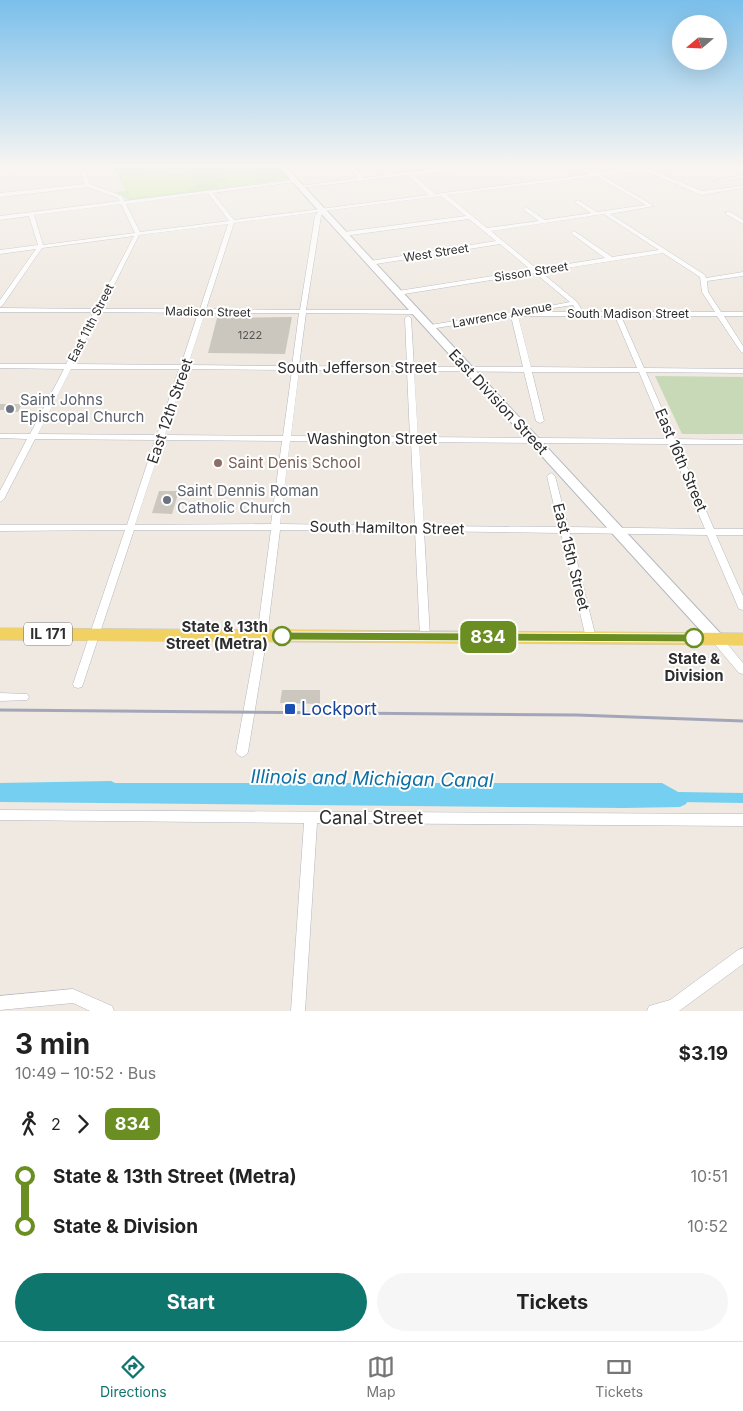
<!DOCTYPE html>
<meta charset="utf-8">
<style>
body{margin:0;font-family:Inter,sans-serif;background:#f6f6f6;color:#222;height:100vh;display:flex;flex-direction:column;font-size:19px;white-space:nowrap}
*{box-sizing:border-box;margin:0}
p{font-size:16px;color:#767676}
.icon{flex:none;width:28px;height:28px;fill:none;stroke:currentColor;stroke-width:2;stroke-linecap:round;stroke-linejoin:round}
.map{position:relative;height:1011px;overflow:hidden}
.sheet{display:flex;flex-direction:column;background:#fff;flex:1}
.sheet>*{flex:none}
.badge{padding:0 10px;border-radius:8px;font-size:18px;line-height:32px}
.needle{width:32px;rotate:251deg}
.fabs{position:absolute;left:672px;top:15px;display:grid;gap:10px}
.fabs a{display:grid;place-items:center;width:55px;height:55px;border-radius:50%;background:#fff;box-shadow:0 5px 20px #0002;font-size:25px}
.map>.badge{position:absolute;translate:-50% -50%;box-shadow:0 0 0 2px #fff}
.legs{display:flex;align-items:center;gap:8px;height:55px;padding:0 15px;font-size:16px}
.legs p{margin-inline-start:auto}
.overview{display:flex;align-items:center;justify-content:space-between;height:85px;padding:0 15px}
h1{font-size:28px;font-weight:700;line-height:38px}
.action{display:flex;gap:10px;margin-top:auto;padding:10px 15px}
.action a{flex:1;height:58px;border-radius:30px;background:#0f766e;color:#fff;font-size:20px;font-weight:700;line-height:58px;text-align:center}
.action a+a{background:#f6f6f6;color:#222}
ul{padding:0 15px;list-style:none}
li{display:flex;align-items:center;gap:18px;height:50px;font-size:19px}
li i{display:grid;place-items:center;width:8px;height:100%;margin:0 6px;background:currentColor}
li i::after{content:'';width:12px;height:12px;margin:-6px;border:4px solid;border-radius:50%;background:#fff}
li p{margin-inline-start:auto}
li:first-child i{background:linear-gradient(#0000 50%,currentColor 0)}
li:last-child i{background:linear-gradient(currentColor 50%,#0000 0)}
.menu{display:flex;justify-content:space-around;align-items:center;height:70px;border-top:1px solid #e0e0e0;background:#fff;font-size:14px;color:#767676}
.menu a{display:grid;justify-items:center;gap:2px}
.menu .current{color:#0f766e}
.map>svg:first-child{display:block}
.green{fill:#b6e59e}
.cemetery{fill:#c8d9b8}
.pitch{fill:#c9ec9a}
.water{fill:#75cff0}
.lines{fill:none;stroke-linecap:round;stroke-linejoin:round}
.canal{fill:#75cff0;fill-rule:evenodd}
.building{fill:#cbc7bf}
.street-casing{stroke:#b4b7c1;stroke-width:1}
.secondary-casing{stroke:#b4b7c1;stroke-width:2}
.primary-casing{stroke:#c9c9c9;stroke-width:1}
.street{fill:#fff;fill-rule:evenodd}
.secondary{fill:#fff;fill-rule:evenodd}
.primary{fill:#f2d163;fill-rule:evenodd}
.rail{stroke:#a3a6b8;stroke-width:3}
.line-1{fill:#6b8e23;stroke:#fff}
.worship-dot{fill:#6b7280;stroke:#fff;stroke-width:2}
.education-dot{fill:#8d6e63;stroke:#fff;stroke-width:2}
.stop-1-dot{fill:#fff;stroke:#6b8e23;stroke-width:2.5}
.transit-dot{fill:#1a4fb4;stroke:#fff;stroke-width:2}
.labels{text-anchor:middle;stroke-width:4;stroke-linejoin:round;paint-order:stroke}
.far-number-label{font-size:11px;fill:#555452}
.far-street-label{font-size:12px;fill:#2e2e2e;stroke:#fff}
.shield{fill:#fff;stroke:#6d6d6d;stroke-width:1}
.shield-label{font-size:14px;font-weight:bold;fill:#2e2e2e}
.street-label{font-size:15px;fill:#2e2e2e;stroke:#fff}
.worship-label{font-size:15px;fill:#5b616d;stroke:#fff;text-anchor:start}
.education-label{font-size:15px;fill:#785e54;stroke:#fff;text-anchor:start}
.stop-label{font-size:15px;font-weight:bold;fill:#2e2e2e;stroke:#fff;text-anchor:end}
.near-transit-label{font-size:18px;fill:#164399;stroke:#fff;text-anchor:start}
.near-street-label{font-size:18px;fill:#2e2e2e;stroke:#fff}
.near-water-label{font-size:19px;font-style:italic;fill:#0d6fa3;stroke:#fff}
</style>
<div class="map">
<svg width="743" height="1011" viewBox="0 0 743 1011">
<rect width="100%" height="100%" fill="#efe9e1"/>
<!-- green -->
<path class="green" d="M113,166H278L290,179L129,201L116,192L126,191Z"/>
<!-- cemetery -->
<path class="cemetery" d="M655,376L743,377V434H682Z"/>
<!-- pitch -->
<g class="pitch">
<path d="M181,170L191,177L196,185L188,191L131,198L120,177Z"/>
<path d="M250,171L259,183L218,187L215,182L229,181L224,174Z"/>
</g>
<!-- water -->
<path class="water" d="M111,781L115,783H662L689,798L686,804L680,807L624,808L0,802V783Z"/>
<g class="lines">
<!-- canal -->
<path class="canal" d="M679,792L743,793V803L679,802L675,800L674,797L675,794Z"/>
</g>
<!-- building -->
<g class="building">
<path d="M292,317L285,354L208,353L217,318Z"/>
<path d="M0,404H22L18,412H4L5,410H0Z"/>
<path d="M159,491H179L172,514L152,513Z"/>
<path d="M282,690H320V704L280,703Z"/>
</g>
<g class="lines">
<!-- street casing -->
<g class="street-casing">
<g id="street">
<path d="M12,166H17L0,176V173Z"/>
<path d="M79,166H83L90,184L122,196L124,201L295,180L297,181L295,182L213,193L234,220L429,195L408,175L300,188L298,187L300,186L359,178L347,166H352L364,178L460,166H472L470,167L413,175L435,194L591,174L573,166C582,166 590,173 599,172C620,172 641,166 662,166L649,169L702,191L743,186V188L701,195L643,170L601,175L654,206L610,214L705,275L706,278L743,272V276L707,281L708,292L721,312H743V316H724L743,346V353L741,352L717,316H621L644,368L743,369V373L646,372L675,439L743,440V444H677L714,529H743V535H716L743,596V610L739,609L738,607L707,535L570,533L596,638L595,641L591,642L587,641L586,638L561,533L424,531L430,637L429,640L425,641L421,640L420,637L415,531L280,530L267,636L248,752L246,755L242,757L238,755L236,752L257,636L271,530H134L83,684L82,687L78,688L74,687L73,684L125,530L0,531V525H127L155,440L35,439L4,499L0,502V491L27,439L0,438V434H30L64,369L0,368V364H66L94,312H0V308L96,309L134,236L42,248L2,306L0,307V300L36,249L0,254V250L38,245L29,216L0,220V216L120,201L118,198L88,187L0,197V193L85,184ZM596,176L646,205L597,212L578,200L576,201V203L591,213L545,220L526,207L523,209L524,210L539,221L487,228L447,195ZM208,193L229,221L140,232L126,204ZM441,196L466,216L344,232L341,234L344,236L469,219L496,241L370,261L367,263L370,265L500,244L531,270L398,291L395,293L398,295L535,273L570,302L534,309V311L573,305L577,312H521L518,311L430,325L427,327L430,329L511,316L523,367H414L411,318L408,316L405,318L407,367L299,366L306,313L415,314L418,312L415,310H306L321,216L324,211ZM121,204L135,233L43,245L34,215ZM318,212L315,216L300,310L206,309L234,223ZM604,214L659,250L612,257L574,231L571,233L572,234L605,258L537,269L491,231ZM228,224L200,309H102L139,235ZM663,253L700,277L702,292L715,312H583L577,302L541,272ZM100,312L198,313L181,365L73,364ZM205,313H299L292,366L188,365ZM518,316H615L637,368L531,367ZM71,369H179L157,435L38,434ZM186,369L292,370L283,436L165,435ZM299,370L407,371L410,437L291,436ZM414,371L524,372L536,421L540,423L544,421L532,372H639L667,439L418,437ZM163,440L282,441L271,524L135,525ZM290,441L411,442L415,526L280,524ZM419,442L669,444L705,529L568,527L555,476L551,473L547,476L559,527L424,526Z"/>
<path d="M743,175V177L715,182L713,181Z"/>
<path d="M726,212H730L743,220V224L726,214Z"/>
<path d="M716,634L720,635L743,663V674L739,673L712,641L711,638L712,635Z"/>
<path d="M0,693L27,694L29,697L27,700L0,701Z"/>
<path d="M0,810L743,814V826L317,823L305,1011H291L304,823L0,820Z"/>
<path d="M743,948V964L679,1011H647L649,1006L670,1000L738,950Z"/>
<path d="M73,989L112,1006L114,1011H90L73,1003L0,1010V996Z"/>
</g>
</g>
<!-- secondary casing -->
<g class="secondary-casing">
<path id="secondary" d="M278,166H285L721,634L723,638L721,642L716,643L711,642Z"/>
</g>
<!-- primary casing -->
<g class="primary-casing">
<path id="primary" d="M0,628L743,633V645L0,640Z"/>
</g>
<!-- street -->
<use href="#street" class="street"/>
<!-- secondary -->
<use href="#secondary" class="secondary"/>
<!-- primary -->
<use href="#primary" class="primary"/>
<!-- rail -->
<path class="rail" d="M0,710L577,715L743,721"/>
</g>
<!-- sky -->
<linearGradient id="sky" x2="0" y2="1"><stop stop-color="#7abfeb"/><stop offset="0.54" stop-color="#f8f5f2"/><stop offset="1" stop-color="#f8f5f2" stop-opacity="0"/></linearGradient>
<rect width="743" height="307" fill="url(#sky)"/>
<!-- line-1 -->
<path class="line-1" d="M282,632L694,634L700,638L694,642L282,640L276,636Z"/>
<!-- markers -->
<g class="worship-dot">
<circle cx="10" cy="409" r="5"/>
<circle cx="167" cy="500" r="5"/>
</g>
<circle class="education-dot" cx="218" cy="463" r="5"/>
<g class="stop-1-dot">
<circle cx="282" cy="636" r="9"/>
<circle cx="694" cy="638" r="9"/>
</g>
<rect class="transit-dot" x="284" y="703" width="12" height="12" rx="2.5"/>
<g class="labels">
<!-- far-number labels -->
<g class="far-number-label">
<text x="250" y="339">1222</text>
</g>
<!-- far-street labels -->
<g class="far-street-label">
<text transform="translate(436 253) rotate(-9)" y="4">West Street</text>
<text transform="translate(531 272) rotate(-9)" y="4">Sisson Street</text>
<text transform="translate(208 312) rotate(1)" y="4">Madison Street</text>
<text x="628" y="318">South Madison Street</text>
<text transform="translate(502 315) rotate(-10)" y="4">Lawrence Avenue</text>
<text transform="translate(91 323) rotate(-63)" y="4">East 11th Street</text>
</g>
<!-- shield labels -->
<rect class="shield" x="24" y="622.5" width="48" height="23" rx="4"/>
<g class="shield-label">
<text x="48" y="639">IL 171</text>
</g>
<!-- street labels -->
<g class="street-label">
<text x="357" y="373">South Jefferson Street</text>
<text transform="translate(498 402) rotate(47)" y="5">East Division Street</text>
<text transform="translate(170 411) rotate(-71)" y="5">East 12th Street</text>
<text x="372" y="444">Washington Street</text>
<text transform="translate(681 460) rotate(67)" y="5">East 16th Street</text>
<text transform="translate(387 528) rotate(1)" y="5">South Hamilton Street</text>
<text transform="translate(571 557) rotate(76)" y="5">East 15th Street</text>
</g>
<!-- worship labels -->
<g class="worship-label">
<text x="20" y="405">Saint Johns<tspan x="20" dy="17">Episcopal Church</tspan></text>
<text x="177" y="496">Saint Dennis Roman<tspan x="177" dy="17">Catholic Church</tspan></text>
</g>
<!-- education labels -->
<g class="education-label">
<text x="228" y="468">Saint Denis School</text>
</g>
<!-- stop labels -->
<g class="stop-label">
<text x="268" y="632">State &amp; 13th<tspan x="268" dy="17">Street (Metra)</tspan></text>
<text x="694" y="664" text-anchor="middle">State &amp;<tspan x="694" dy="17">Division</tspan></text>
</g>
<!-- near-transit labels -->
<g class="near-transit-label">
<text x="301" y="715">Lockport</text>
</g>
<!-- near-street labels -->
<g class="near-street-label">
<text x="371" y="824">Canal Street</text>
</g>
<!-- near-water labels -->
<g class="near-water-label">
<text transform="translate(372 778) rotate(1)" y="7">Illinois and Michigan Canal</text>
</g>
</g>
</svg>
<div class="fabs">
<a><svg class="needle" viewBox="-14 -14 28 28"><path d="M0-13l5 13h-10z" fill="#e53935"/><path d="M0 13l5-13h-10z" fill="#767676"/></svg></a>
</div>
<b class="badge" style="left:488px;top:637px;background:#6b8e23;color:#fff">834</b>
</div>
<section class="sheet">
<div class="overview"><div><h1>3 min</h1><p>10:49 – 10:52 · Bus</p></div><b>$3.19</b></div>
<div class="legs"><svg class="icon" aria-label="walk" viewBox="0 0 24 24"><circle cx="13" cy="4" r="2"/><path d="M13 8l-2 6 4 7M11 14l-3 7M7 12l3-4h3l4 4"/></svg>2<svg class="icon" aria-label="forward" viewBox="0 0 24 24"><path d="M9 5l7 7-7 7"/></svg><b class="badge" style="background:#6b8e23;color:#fff">834</b></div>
<ul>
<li><i style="color:#6b8e23"></i><b>State &amp; 13th Street (Metra)</b><p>10:51</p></li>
<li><i style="color:#6b8e23"></i><b>State &amp; Division</b><p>10:52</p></li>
</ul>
<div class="action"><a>Start</a><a>Tickets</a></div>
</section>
<nav class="menu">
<a class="current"><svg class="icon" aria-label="directions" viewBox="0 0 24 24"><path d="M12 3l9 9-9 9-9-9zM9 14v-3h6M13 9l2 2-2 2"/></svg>Directions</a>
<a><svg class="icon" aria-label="map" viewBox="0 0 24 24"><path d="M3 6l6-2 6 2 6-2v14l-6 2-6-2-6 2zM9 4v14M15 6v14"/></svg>Map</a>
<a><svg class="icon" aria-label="tickets" viewBox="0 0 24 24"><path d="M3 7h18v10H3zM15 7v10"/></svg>Tickets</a>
</nav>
